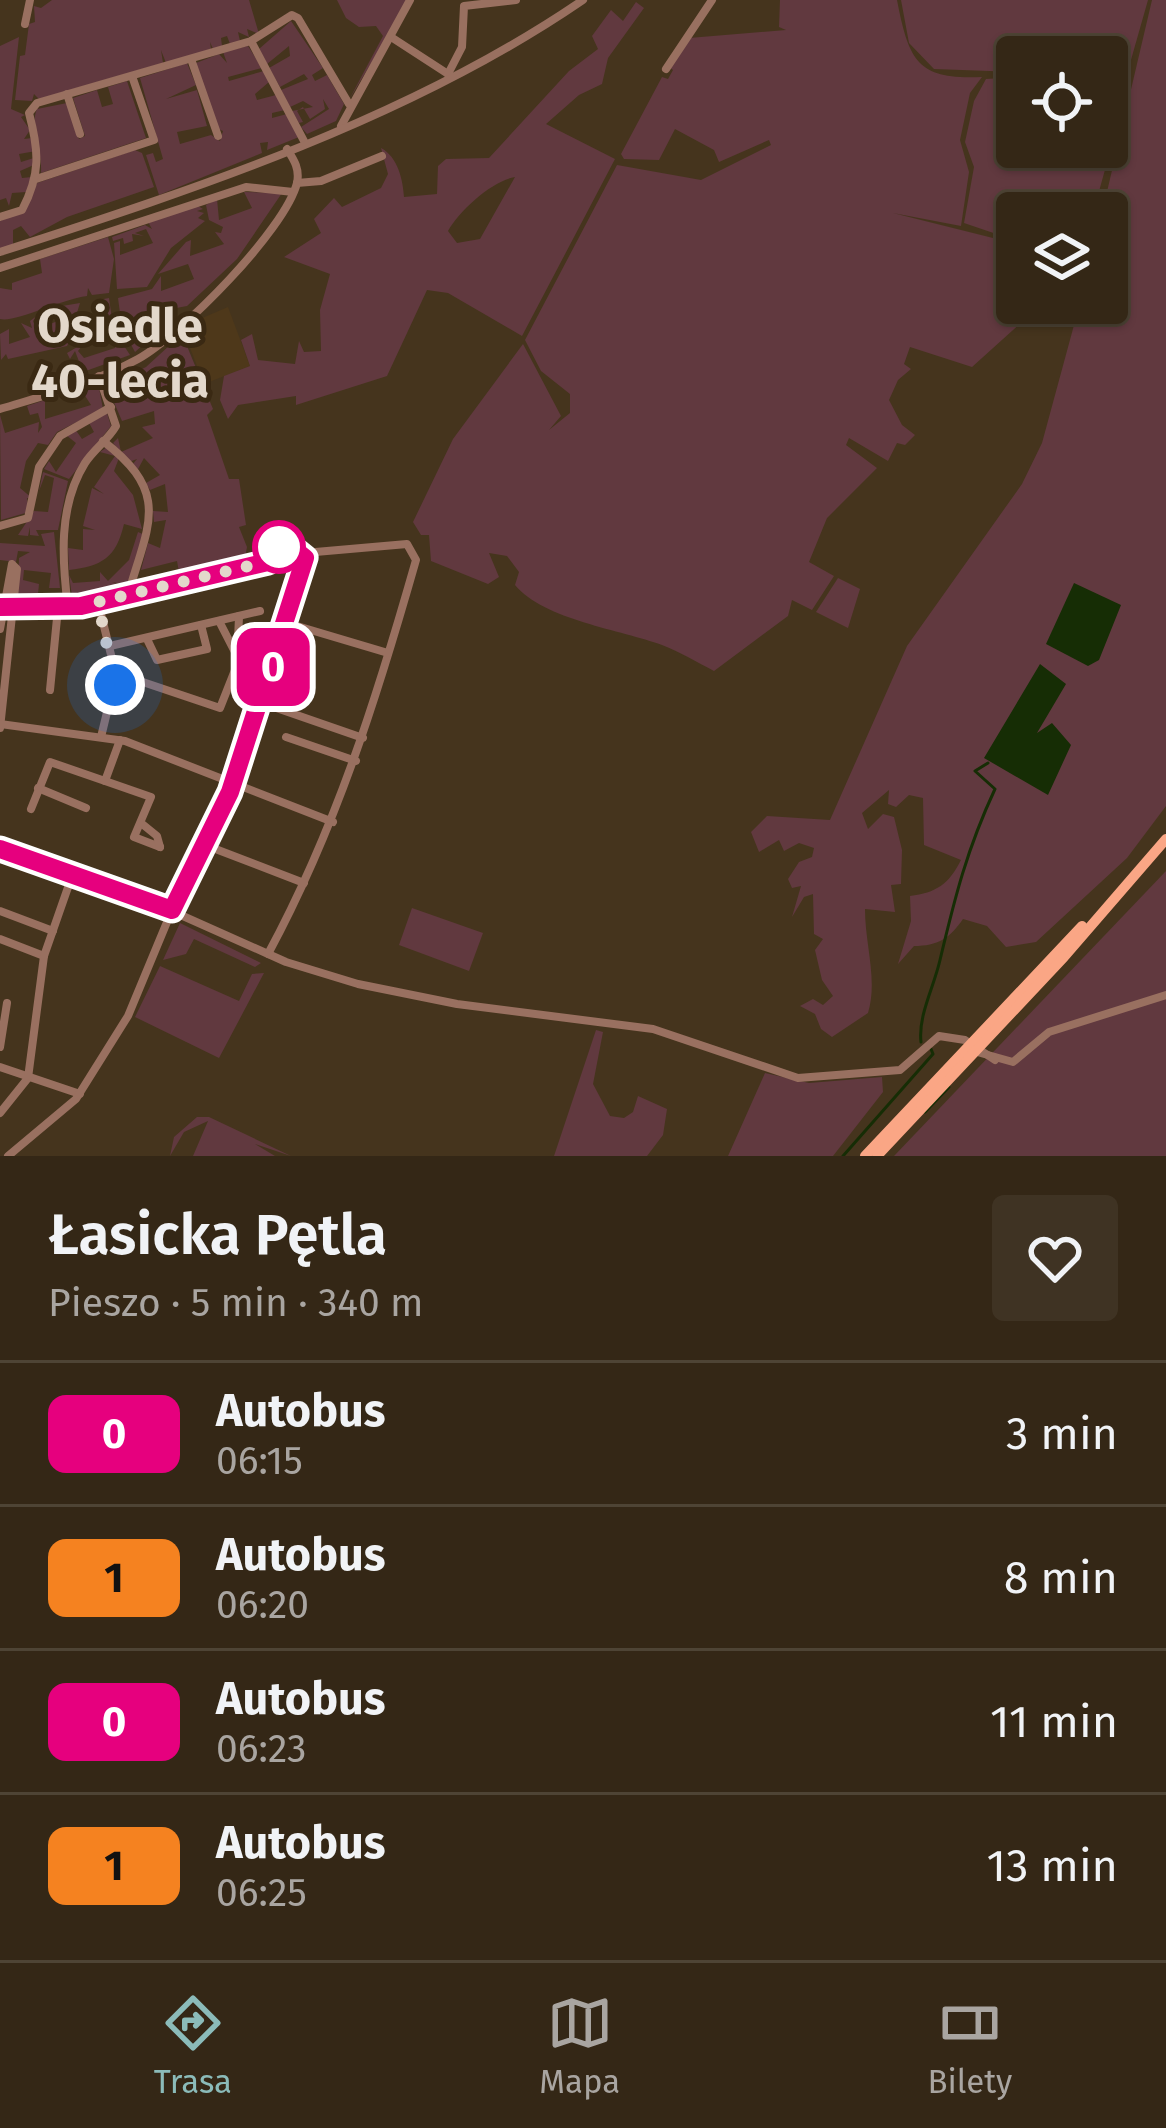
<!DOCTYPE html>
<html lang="pl">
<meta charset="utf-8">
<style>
body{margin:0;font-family:"Fira Sans",sans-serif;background:#3f3323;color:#f1f3f6;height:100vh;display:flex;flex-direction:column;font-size:45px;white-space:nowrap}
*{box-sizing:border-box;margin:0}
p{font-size:39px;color:#a9a5a1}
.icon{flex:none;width:66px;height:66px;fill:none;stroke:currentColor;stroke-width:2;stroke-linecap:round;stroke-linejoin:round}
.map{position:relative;height:1156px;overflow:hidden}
.side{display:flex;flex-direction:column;background:#342716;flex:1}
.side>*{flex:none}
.badge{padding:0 24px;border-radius:18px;font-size:42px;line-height:78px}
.buttons{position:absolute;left:996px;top:36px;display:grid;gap:24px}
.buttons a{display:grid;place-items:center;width:132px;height:132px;border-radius:12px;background:#342716;box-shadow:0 3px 9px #0004,0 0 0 3px #4e4435;font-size:60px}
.you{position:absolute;width:60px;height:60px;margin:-30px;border:9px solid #fff;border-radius:50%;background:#1a73e8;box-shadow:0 0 0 18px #1a73e833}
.map>.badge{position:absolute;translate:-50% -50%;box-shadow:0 0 0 6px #fff}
.round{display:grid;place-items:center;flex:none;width:126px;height:126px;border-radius:12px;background:#3f3323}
.head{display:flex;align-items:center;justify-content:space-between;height:204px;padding:0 48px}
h1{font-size:57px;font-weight:600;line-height:90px}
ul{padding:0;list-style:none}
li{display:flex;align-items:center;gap:36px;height:144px;padding:0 48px;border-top:3px solid #4e4435}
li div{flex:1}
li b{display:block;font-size:45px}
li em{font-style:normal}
li .badge{min-width:132px;font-weight:700;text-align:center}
.tabs{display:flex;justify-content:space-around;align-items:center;height:168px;border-top:3px solid #4e4435;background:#342716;font-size:33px;color:#a9a5a1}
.tabs a{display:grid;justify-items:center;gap:6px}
.tabs .selected{color:#8bbbb9}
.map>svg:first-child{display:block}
.built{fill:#4e381a}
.green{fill:#61393f;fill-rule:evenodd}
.water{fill:#162d05}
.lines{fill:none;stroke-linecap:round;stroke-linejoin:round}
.stream{stroke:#162d05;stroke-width:3}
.minor{stroke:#997060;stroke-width:8}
.major{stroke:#faa685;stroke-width:10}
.line-casing{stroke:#fff;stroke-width:27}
.line{stroke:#e6007e;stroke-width:18}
.walk{stroke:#e3d8cb;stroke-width:12;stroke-dasharray:0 21.6}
.stop-dot{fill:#fff;stroke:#e6007e;stroke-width:6}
.labels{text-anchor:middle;stroke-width:10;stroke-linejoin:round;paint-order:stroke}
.district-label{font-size:48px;font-weight:bold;fill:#e3d8cb;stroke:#3a2913}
</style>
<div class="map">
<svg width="1166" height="1156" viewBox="0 0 1166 1156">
<rect width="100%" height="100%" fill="#45341d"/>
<!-- built -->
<path class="built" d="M228,307L250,366L204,384L185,335L200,319Z"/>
<!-- green -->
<g class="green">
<path d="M52,0H249L259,34L247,29L249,37L238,32L240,41L230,44L227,36L221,38L222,46L213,49L210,42L211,49L166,63L161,50L163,63L39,99L34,94L32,101L15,100L20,56L25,55L29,24L35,22L34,6L41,8Z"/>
<path d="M337,0H409L349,100L383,36L376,26L359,27L346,18Z"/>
<path d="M780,0H897C909,62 918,80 982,77L970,93L960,140L969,172L961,226L893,213L1017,244V303H1043L972,367L910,347L904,364L911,369L898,380L889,400L902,425L915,435L905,445L897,443L888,461L849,438L846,445L877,468L827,518L809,562L834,576L812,610L792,600L788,616L714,671C697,662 680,652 662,645C622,630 544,620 515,585L519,572L507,556L489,553L499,577L488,584L431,561L429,535H421L413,522L453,439L523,344L561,416L549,430L570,413V394L541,371L525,340L617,165L701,180L771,145L769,140L719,162L714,150L675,129L659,160L624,159L621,154L662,77L668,79L673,70L669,67L689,38L786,30L779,27Z"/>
<path d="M901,0H1148L1123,88L1107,84V57H1017V72L934,69L909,43Z"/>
<path d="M1152,0H1166V806L1127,858L1036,942L1006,947L987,926L963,919C950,938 938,946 914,946L898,964L911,921L910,896C936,893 949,884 961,860L924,845L923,798L909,795L896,807L888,804L889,790L862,813L868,829L883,814L894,817L902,850L901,884L891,885L895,912L865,909C865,945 878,980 868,1013L832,1037L821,1029L815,1014L800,1006L813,999L823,1005L833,996L822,980L815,950L823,939L814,934L813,894L804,897L792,917L801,886L792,888L788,879L799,862L812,857L814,848L799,843L784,851L779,840L759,852L751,832L767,816L830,820L907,646L1022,484L1042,443L1080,303H1107V213H1102Z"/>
<path d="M636,2L644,8L608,58L602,84L579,95L546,124L615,159L522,336L448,293L427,290L387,376L296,405V396L238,405L228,419L220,400L224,376L250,366L241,340L252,334L258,360L295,364L299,341L304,352L321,351L320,310L330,274L284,257L321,233L314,219L334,198L342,207L381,188L388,174L381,148C398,157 403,180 404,197L437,194L438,166L446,159L489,158L569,71L598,49L592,36L611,10L623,21ZM515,177L480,239L457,243L448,231C460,210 492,181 515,177Z"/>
<path d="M291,21L323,68L312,75L315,81L327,75L344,104L336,121L307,134L301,127L329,109L323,99L325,109L310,119L303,107L297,111L303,122L299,123L292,111L313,107L303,101L290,107L281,90L308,79L304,74L280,87L269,68L290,56L289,46L267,64L259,49Z"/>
<path d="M19,37L11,109L25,115L21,117L30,130L24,139L32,138L36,151L19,154L21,162L37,157L36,164L20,171L22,178L32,177L26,192L12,193L9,206L6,198L0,200V46Z"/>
<path d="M248,46L262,68L228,77L229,81L264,71L269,82L255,94L257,100L276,95L285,110L272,113V118L287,114L299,137L267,150L268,142L260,143L262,153L159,195L146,155L153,153L156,162L163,159L140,78L187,63L196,85L166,99L197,90L207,126L177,132L180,144L211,135L220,141L223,131L212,126L196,63L219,54L227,63L223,52Z"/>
<path d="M1017,77V147H1107V90L1126,94L1093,213H1017V241L964,223L974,167L965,142L974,101L986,79Z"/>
<path d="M127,81L146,138L41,173C43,152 29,127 37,109L67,103L79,139L85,136L73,98L97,90L102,107L113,104L108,87Z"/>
<path d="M135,150L142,153L154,187L67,217L30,237L21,226L13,230V245L0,249V221L24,211L37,183Z"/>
<path d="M244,192L282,193L237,259L187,306L171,309L175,316L135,352L122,328L118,298L152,289L161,276V291L194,279L188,264L158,274L186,242L191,240L190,256L224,244L215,232L221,233L223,227L209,220L206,205L217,199L219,220L252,208Z"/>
<path d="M198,206L203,209L197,211L204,213L198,218L205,221L171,248L147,287L117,289L114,243L120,241V255L153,243L146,229L135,233L144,236L132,234L133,241L124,244L123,238L113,241L112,237L145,225L152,229L148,222Z"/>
<path d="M108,237L114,259L109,293L92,295L88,288L87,296C59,300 15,323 0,319V288L12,290V283L42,273L40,259Z"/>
<path d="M109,298L113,326L89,331L78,340L79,334L72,336L67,346L8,359L6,354L1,360L0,334L9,329V344L30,337L21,323L32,328L30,321L38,315L33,321L36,329L69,317L62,306L80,303L76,316L81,320L103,313L93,301Z"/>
<path d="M115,332L130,355L83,372L75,351L70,359L67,353L84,343L78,351L84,358L115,348L114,337L106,335L107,341L98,343L96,338Z"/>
<path d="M182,334L213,409L207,415L229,479H239L246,525L239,527L247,547L244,563L220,568L218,562L215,570L180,578L177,561L141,570L148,543L160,548L166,520L154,522L153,511L168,512L165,484L150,490L146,483L160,475L144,458L137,471L132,465L137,459L129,462L113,443L118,438L121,452L153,438L142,427L155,424L154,411L122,421L107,386L146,367Z"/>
<path d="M89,385L99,388L103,409L57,432L48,445L38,443L26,461L20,488L32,498H27L29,512L1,520L0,415L5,433L39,422L38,433L42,427L38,413L30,415L27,406L45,400V419L91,405L80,388Z"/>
<path d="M107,413L111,426L69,479L44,469L49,461L56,472L76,443L66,435L75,429L82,439L94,432L88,421Z"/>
<path d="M107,447L119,458L114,471L133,495L142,529L124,524C116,558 102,566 69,570L68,548L83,550V529L95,530L83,526L92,488L104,494L94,487L115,456L100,452Z"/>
<path d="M43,472L68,481L58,530H36L39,536L30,535V527L28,536L18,535L34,511L48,512L54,478L45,475L39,491Z"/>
<path d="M54,532L60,588H49L51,573L24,570L23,580L39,584L37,604L17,605L19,558L30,552L18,551L16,562L0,560V543L45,546L41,534Z"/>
<path d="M138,532L145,535L127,585L112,582L125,587L122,595L116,597L114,590L72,596L69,575L73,583L100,581V572L108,581L129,560Z"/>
<path d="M838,578L860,589L848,628L816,612Z"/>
<path d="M1166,871V1156H894Z"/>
<path d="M412,908L483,933L469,971L399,945Z"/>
<path d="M180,923L261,963L255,967L194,939L186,954L163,960Z"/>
<path d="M160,966L239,1001L252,974L264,973L219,1058L135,1017Z"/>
<path d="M596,1030L603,1032L593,1084L610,1116L624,1118L633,1112L638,1096L667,1109L663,1135L647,1156H554Z"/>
<path d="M765,1073L809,1083L882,1077L883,1092L833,1156H728Z"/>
<path d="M197,1117H209L291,1156L255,1144L275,1156H193L208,1121L184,1132L170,1156L174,1137Z"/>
</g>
<!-- water -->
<g class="water">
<path d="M1074,583L1121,605L1099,660L1088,666L1046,644Z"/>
<path d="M1040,664L1066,684L1037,733L1052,723L1071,745L1048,795L984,758Z"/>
</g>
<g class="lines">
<!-- stream -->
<g class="stream">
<path d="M921,1042C918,1015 934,987 940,960C955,897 967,849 995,789L975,771L988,763"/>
<path d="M925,1112L949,1087"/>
<path d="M843,1156L933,1054L931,1049"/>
</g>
<!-- minor -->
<g class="minor">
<path d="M25,24L30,0"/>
<path d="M391,37L448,74"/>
<path d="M251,41L304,141"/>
<path d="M191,59L218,136"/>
<path d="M666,69L712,0"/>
<path d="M448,74L462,47L464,6L516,0"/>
<path d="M67,94L80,134"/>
<path d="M341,126L410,0"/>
<path d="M36,179L154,140L132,76"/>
<path d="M297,183L321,181L382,156"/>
<path d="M0,217L22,210C41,174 39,151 29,113L37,103L251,41L292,15L298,18L349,104"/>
<path d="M0,252C197,189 411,118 583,0"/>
<path d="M0,268L246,187L293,192"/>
<path d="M0,409C46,395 96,382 138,359C181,335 285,230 297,183C300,169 294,160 287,149"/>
<path d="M103,441C172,494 148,524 128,595"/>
<path d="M0,526L28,518L39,467L60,436L111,407"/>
<path d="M98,602L116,675L101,737"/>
<path d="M0,608L81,606L304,553L407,544L416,560C377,697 336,828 268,954"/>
<path d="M68,608C62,560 58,506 85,463C94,449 108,440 116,426L99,376"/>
<path d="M219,621L237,656"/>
<path d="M287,623L388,653"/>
<path d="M0,629L12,564L17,569L0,728"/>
<path d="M147,639L157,660L207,649L201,625"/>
<path d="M110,646L260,611"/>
<path d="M116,673L220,708L237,665L239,616"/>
<path d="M50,690L58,608"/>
<path d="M262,703L363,738"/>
<path d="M0,724L125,741L333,822"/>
<path d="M286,737L356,761"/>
<path d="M105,781L151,797L134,837L160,847"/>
<path d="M38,788L86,808"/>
<path d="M31,809L50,762L105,781L120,740"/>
<path d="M141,823L157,836L160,847"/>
<path d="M205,845L304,883"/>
<path d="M0,849L138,896L286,962L358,984L457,1004L653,1029L798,1078L900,1070L939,1036L965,1040L995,1060"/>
<path d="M0,911L53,931"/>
<path d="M0,939L44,956"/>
<path d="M0,1047L7,1003"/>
<path d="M970,1050L1013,1062L1049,1032L1166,995"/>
<path d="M0,1067L80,1094"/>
<path d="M0,1113L28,1078L44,956L73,873"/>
<path d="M8,1156L76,1099L128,1016L172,910L230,792L262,703L304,553"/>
</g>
<!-- major -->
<g class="major">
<path d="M865,1156L1082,926"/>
<path d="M877,1156L1064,957L1166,839"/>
</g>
</g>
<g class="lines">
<!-- line casing -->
<g class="line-casing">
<path id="line" d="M0,607L81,606L268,562L271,550L289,545L305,558L230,792L172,910L0,849"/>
</g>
<!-- line -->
<use href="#line" class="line"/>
<!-- walk -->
<path class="walk" d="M115,685L98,602L286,557L279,547"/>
</g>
<!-- markers -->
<circle class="stop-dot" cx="279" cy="547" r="24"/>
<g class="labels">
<!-- district labels -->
<g class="district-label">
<text x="120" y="342">Osiedle<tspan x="120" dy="55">40-lecia</tspan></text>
</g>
</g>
</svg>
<div class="buttons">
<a><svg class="icon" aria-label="locate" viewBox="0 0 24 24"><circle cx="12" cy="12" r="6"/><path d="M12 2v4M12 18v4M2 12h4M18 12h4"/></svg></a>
<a><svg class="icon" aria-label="layers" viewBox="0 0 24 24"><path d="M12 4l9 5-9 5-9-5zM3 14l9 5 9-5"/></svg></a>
</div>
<div class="you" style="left:115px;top:685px"></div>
<b class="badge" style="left:273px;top:667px;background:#e6007e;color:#fff">0</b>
</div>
<section class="side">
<div class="head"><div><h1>Łasicka Pętla</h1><p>Pieszo · 5 min · 340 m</p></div><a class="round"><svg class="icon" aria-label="heart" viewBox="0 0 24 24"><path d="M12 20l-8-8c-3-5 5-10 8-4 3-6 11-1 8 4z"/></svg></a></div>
<ul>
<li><span class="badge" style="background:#e6007e;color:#fff">0</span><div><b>Autobus</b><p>06:15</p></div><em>3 min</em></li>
<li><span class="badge" style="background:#f58220;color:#111">1</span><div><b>Autobus</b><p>06:20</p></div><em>8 min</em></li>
<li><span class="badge" style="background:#e6007e;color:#fff">0</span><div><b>Autobus</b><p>06:23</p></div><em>11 min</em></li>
<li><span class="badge" style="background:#f58220;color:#111">1</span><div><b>Autobus</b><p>06:25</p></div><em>13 min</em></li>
</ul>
</section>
<nav class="tabs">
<a class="selected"><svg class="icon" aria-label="directions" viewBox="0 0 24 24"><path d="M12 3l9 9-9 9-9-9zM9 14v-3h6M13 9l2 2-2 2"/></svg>Trasa</a>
<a><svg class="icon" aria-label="map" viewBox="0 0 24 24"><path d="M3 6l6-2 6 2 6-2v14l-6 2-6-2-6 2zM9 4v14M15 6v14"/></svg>Mapa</a>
<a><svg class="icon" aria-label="tickets" viewBox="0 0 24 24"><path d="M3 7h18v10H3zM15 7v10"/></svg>Bilety</a>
</nav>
